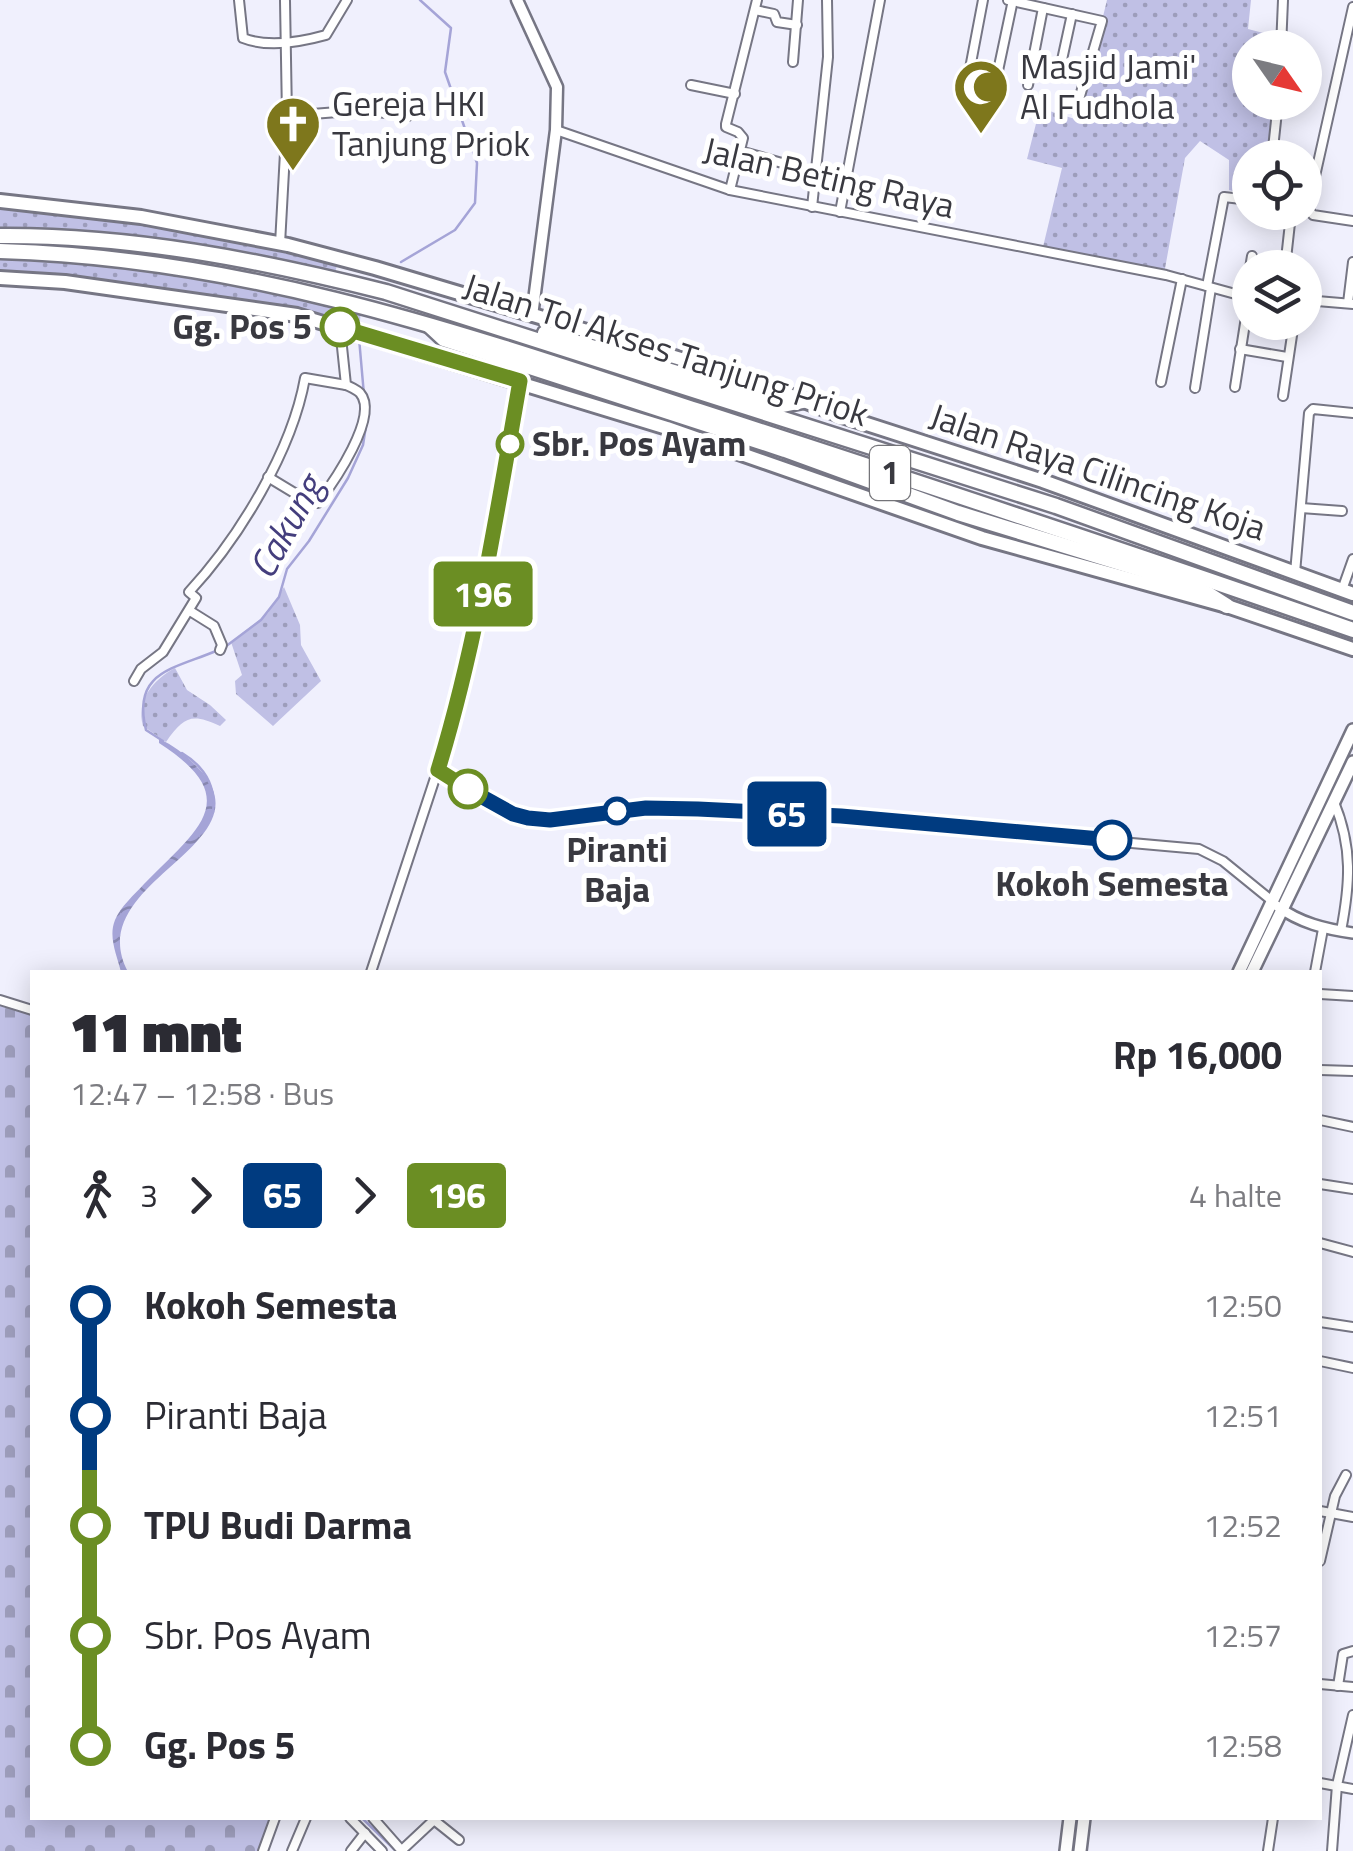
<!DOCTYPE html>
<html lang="id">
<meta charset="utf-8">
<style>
body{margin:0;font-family:"Titillium Web",sans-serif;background:#f7f7f7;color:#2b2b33;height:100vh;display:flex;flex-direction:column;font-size:38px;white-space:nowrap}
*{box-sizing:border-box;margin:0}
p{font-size:32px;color:#7c7c81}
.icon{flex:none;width:55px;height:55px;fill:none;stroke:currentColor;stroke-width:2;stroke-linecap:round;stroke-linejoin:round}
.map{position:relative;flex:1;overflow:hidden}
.drawer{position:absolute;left:30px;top:970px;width:1292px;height:850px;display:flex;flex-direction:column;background:#fff;border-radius:0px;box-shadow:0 5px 25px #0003}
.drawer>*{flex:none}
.badge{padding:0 20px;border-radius:8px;font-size:35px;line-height:65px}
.needle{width:65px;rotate:124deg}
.fabs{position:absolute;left:1232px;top:30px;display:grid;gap:20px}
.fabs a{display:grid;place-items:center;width:90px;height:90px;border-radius:50%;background:#fff;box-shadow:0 5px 25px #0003;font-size:50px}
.map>.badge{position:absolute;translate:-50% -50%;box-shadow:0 0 0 5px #fff}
.legs{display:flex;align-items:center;gap:15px;height:110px;padding:0 40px;font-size:32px}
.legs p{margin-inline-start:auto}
.headline{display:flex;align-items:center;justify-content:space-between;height:170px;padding:0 40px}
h1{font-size:55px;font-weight:800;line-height:75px}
ul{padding:0 40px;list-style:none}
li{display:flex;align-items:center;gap:35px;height:110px;font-size:38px}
li i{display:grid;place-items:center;width:15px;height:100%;margin:0 12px;background:currentColor}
li i::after{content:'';width:25px;height:25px;margin:-12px;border:8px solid;border-radius:50%;background:#fff}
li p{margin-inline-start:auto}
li:first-child i{background:linear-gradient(#0000 50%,currentColor 0)}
li:last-child i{background:linear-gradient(currentColor 50%,#0000 0)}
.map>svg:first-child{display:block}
.grass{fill:url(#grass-dots)}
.cemetery{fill:url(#cemetery-stones)}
.water{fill:url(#water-waves)}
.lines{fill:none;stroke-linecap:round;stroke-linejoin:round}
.stream{stroke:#a5a4d7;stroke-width:2.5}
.minor-casing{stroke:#767684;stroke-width:12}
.tertiary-casing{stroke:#767684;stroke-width:14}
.secondary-casing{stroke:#767684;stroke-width:15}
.primary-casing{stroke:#767684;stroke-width:16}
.trunk-casing{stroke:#767684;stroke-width:18}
.motorway-casing{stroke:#767684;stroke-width:19}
.minor{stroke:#fff;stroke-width:8}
.tertiary{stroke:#fff;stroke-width:9}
.secondary{stroke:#fff;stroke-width:10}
.primary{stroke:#fff;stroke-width:11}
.trunk{stroke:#fff;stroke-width:12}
.motorway{stroke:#fff;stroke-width:14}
.line-1-casing{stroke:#fff;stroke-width:22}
.line-2-casing{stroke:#fff;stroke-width:22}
.line-1{stroke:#003b80;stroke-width:15}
.line-2{stroke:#6b8e23;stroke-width:15}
.stop-2-dot{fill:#fff;stroke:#6b8e23;stroke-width:5}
.stop-1-dot{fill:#fff;stroke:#003b80;stroke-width:5}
.labels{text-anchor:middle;stroke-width:10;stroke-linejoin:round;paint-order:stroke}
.shield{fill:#fff;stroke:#747479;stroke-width:2.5}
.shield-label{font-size:32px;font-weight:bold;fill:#393940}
.poi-label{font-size:35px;fill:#393940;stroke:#fff;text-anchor:start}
.street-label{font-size:35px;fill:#393940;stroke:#fff}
.stop-label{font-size:35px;font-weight:bold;fill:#393940;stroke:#fff}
.water-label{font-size:38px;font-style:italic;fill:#443e7d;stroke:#fff}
</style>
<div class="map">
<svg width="1353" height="1851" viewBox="0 0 1353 1851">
<defs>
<pattern id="grass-dots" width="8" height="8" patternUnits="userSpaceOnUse" patternTransform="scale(2.5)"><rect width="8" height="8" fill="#c0c0e5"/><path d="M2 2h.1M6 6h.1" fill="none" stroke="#9d9dbb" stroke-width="1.8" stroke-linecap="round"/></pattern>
<pattern id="cemetery-stones" width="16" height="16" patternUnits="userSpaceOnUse" patternTransform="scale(2.5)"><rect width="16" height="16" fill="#c0c0e5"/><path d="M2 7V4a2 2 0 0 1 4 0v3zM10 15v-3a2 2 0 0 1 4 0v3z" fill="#9d9dbb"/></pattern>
<pattern id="water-waves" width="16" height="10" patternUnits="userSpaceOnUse" patternTransform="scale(2.5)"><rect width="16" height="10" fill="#a5a4d7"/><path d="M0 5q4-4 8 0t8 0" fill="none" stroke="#8787b0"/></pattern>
</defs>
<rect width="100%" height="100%" fill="#f0f0fd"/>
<!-- grass -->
<g class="grass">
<path d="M1107,0H1251L1248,29L1283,38L1282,47L1250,48V102L1278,103L1273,157L1250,158V196L1229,190V160L1200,141L1185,158L1164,274L1042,251L1062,168L1027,159L1040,108L1078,120Z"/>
<path d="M0,201L141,217L339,259L333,279L243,260L0,236Z"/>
<path d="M0,251L198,268L361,310L359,332L297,315L0,278Z"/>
<path d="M284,587L300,625L301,645L321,681L273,726L236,694L235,681L242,675L231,642L268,613Z"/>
<path d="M175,668L187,690L210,705L226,720L220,726C192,713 184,716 166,742L143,726C136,700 153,680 175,668Z"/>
</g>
<!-- cemetery -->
<path class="cemetery" d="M0,1000L32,1009V1818H275L263,1851H0Z"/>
<!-- water -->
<path class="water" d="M159,739C176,746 190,759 202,772C266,847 80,882 128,972H121C117,955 108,937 115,920C120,907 135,894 144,884C198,829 246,799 159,743Z"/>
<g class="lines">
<!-- stream -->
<g class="stream">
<path d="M401,262L455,230L475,203L477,163L445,72L451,28L420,0"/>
<path d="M359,338L364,395"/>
<path d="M225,647L261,620L279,597L287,569L309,541L348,478L363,445L368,413"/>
<path d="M163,741L146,730C131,670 176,669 218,650"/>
<path d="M182,753C205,767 216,787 213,812"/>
<path d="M362,1818L396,1851"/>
</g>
<!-- minor casing -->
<g class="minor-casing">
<g id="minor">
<path d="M239,0L243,38C268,48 301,42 326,35L347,0"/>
<path d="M1008,0L1102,21L1080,96"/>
<path d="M755,10L774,14L777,22L797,25"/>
<path d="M1281,48L1283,0"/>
<path d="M793,62L798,0"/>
<path d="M1060,69L1072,14"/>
<path d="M967,84L983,0"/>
<path d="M691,85L735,94"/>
<path d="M995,85L1013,0"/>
<path d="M1028,85L1043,8"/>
<path d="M287,116L363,110L408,116"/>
<path d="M556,130L730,190L1166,275L1250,298"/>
<path d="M740,151L782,163"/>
<path d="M1272,158L1278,102"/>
<path d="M730,190L743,138L738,132L726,127V124L757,0"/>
<path d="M1309,203L1353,7"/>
<path d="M1309,203L1308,209L1313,215L1353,221"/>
<path d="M812,207L828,57L827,0"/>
<path d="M840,212L880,0"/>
<path d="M280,244L287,116L285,1"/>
<path d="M1285,268L1291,214"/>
<path d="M1207,286L1224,197L1250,200"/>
<path d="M1245,297L1252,256"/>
<path d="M1305,300L1353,304"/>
<path d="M1348,303L1353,262"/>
<path d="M1240,349L1287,357"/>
<path d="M520,381C497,512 477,642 438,769L513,813L528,818L550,819L647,808L698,809L841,817L1199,849L1223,861L1271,900"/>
<path d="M1161,382L1182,279"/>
<path d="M1235,387L1249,298"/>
<path d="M1195,388L1211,288"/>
<path d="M1283,396L1294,322"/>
<path d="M268,477L311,503H318C333,483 380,416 360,393C357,390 349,386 346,385L340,328"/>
<path d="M1301,508L1342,511"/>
<path d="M1295,573L1309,413L1313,409L1353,413"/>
<path d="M1342,590L1353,559"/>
<path d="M190,611L214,626L222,645L220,650"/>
<path d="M134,681L141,669L163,652L196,598L189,592C239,538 292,451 305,378L346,385"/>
<path d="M1334,802C1353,848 1350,884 1341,931"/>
<path d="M371,972L438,769"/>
<path d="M1315,972L1323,929"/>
<path d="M1320,994L1353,996"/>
<path d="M0,1000L32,1010"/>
<path d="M1320,1070L1353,1071"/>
<path d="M1320,1120L1353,1127"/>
<path d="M1320,1184L1353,1189"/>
<path d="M1320,1243L1353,1252"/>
<path d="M1320,1322L1353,1327"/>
<path d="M1320,1361L1353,1368"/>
<path d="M1320,1511L1353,1517"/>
<path d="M1320,1561L1335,1496L1346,1475"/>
<path d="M1320,1684L1353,1687"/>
<path d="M1338,1686L1343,1654L1353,1651"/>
<path d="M1320,1783L1353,1789"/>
<path d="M350,1818L382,1851"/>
<path d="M373,1818L402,1851"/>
<path d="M402,1850L434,1820L459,1840"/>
<path d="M263,1851L275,1818"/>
<path d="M292,1851L306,1818"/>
<path d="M351,1851L365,1833"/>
<path d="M1268,1851L1273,1818"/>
<path d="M1332,1851L1337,1785L1353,1715"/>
</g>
</g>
<!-- tertiary casing -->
<g class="tertiary-casing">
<path id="tertiary" d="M1277,906C1300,923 1325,929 1353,933"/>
</g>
<!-- secondary casing -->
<g class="secondary-casing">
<path id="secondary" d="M517,0L557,87L556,130L532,316"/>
</g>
<!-- primary casing -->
<g class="primary-casing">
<g id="primary">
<path d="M1239,972L1353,730"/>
<path d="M1252,972L1353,762"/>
<path d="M1066,1851L1070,1818"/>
<path d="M1080,1851L1084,1818"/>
</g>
</g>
<!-- trunk casing -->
<g class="trunk-casing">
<g id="trunk">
<path d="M0,201L141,217L288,245L375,268L748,379L842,416L1043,481L1353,594"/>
<path d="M0,278L65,282L297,315L667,428L982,538L1227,606L1353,649"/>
</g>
</g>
<!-- motorway casing -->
<g class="motorway-casing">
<g id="motorway">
<path d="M0,236C131,235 259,260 386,292L1056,506L1353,613"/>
<path d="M0,251C249,258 465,334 699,411C918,482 1136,554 1353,630"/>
<path d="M430,326L444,339L785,450L958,513L1153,573L1208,594L1227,606"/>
<path d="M545,333L783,405L803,401"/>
</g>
</g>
<!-- minor -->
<use href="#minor" class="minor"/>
<!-- tertiary -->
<use href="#tertiary" class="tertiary"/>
<!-- secondary -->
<use href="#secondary" class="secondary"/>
<!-- primary -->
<use href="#primary" class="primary"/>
<!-- trunk -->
<use href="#trunk" class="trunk"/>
<!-- motorway -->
<use href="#motorway" class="motorway"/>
</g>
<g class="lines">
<!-- line-1 casing -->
<g class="line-1-casing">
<path id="line-1" d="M468,789L513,814L528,818L550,820L646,808L698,809L841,816L1112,840"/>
</g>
<!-- line-2 casing -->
<g class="line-2-casing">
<path id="line-2" d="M340,327L520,381C497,512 477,642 438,770L468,789"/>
</g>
<!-- line-1 -->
<use href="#line-1" class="line-1"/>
<!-- line-2 -->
<use href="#line-2" class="line-2"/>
</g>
<!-- icons -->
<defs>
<g id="mosque-pin" transform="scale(2.875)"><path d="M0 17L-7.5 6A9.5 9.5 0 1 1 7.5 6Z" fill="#7e771c" stroke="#fff"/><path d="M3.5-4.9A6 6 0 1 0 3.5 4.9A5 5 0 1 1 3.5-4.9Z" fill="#fff"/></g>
<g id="church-pin" transform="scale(2.875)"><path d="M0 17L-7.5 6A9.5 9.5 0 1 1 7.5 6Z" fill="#7e771c" stroke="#fff"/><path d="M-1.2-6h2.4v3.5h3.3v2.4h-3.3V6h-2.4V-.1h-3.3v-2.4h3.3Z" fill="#fff"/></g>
</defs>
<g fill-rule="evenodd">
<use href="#mosque-pin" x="981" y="87"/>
<use href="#church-pin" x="293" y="124"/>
</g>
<!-- markers -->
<g class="stop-2-dot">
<circle cx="340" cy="327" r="18"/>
<circle cx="510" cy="444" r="12"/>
<circle cx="468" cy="789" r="18"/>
</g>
<g class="stop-1-dot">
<circle cx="617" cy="811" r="12"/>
<circle cx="1112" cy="840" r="18"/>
</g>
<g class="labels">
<!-- shield labels -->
<rect class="shield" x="870" y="446" width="40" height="54" rx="8"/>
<g class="shield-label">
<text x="890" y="484">1</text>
</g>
<!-- poi labels -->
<g class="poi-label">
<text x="1020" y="79">Masjid Jami'<tspan x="1020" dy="40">Al Fudhola</tspan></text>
<text x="332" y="116">Gereja HKI<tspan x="332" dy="40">Tanjung Priok</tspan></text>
</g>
<!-- street labels -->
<g class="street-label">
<text transform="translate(829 178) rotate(13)" y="12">Jalan Beting Raya</text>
<text transform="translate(666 350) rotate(18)" y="12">Jalan Tol Akses Tanjung Priok</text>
<text transform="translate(1098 472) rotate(19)" y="12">Jalan Raya Cilincing Koja</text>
</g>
<!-- stop labels -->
<g class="stop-label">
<text x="312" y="339" text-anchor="end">Gg. Pos 5</text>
<text x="532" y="456" text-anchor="start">Sbr. Pos Ayam</text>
<text x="617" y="862">Piranti<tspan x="617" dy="40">Baja</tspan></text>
<text x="1112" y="896">Kokoh Semesta</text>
</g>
<!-- water labels -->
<g class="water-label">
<text transform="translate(286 527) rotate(-61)" y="13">Cakung</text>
</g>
</g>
</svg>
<div class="fabs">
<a><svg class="needle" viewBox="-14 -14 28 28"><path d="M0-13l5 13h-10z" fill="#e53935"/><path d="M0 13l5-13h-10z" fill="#7c7c81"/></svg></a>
<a><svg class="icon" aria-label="locate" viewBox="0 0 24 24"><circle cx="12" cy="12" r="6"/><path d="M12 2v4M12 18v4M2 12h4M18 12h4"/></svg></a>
<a><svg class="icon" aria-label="layers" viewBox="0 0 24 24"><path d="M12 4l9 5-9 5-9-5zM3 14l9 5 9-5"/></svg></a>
</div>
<b class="badge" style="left:787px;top:814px;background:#003b80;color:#fff">65</b>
<b class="badge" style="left:483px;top:594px;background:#6b8e23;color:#fff">196</b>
<section class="drawer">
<div class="headline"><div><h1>11 mnt</h1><p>12:47 – 12:58 · Bus</p></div><b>Rp 16,000</b></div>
<div class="legs"><svg class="icon" aria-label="walk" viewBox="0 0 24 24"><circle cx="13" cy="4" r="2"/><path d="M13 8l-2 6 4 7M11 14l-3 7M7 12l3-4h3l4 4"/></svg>3<svg class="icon" aria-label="forward" viewBox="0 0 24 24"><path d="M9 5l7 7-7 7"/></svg><b class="badge" style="background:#003b80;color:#fff">65</b><svg class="icon" aria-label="forward" viewBox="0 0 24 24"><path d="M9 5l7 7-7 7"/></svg><b class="badge" style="background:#6b8e23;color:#fff">196</b><p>4 halte</p></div>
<ul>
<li><i style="color:#003b80"></i><b>Kokoh Semesta</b><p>12:50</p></li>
<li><i style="color:#003b80"></i><span>Piranti Baja</span><p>12:51</p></li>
<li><i style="color:#6b8e23"></i><b>TPU Budi Darma</b><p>12:52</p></li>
<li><i style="color:#6b8e23"></i><span>Sbr. Pos Ayam</span><p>12:57</p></li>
<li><i style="color:#6b8e23"></i><b>Gg. Pos 5</b><p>12:58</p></li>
</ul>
</section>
</div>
